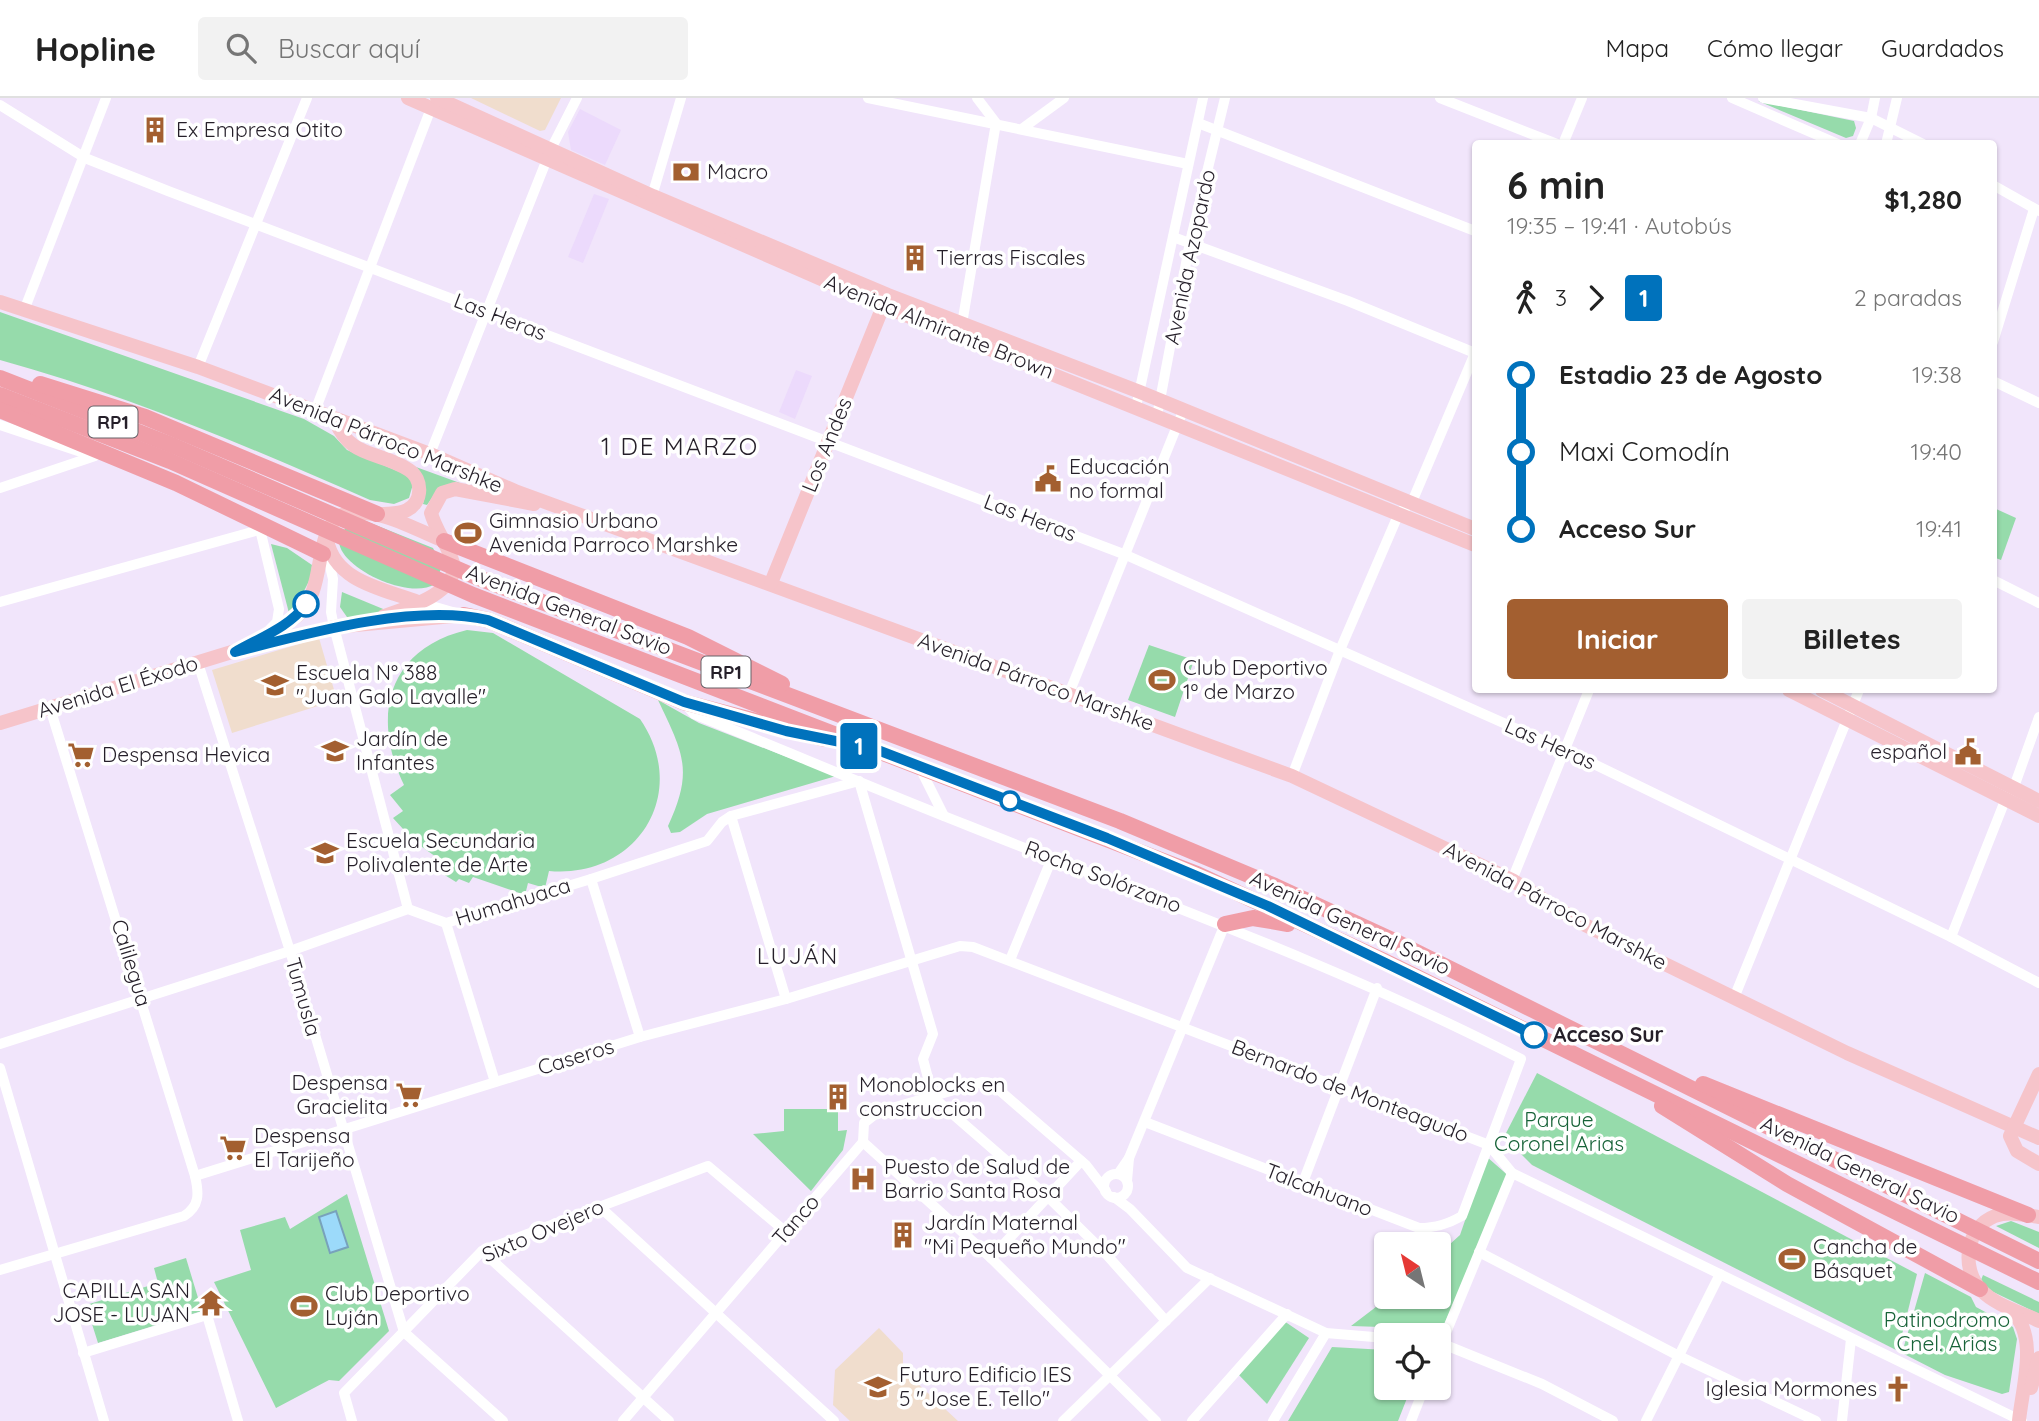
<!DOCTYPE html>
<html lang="es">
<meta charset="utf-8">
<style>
body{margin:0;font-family:Quicksand,sans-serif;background:#f2f2f2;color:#222;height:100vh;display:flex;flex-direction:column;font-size:26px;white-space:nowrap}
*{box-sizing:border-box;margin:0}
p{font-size:23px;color:#767676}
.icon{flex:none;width:38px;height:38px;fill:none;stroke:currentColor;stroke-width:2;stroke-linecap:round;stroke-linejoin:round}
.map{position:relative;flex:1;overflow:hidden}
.drawer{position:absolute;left:1472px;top:42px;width:525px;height:553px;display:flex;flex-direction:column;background:#fff;border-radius:7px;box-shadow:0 2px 5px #0004}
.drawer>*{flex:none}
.badge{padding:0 14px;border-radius:5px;font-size:24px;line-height:46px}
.needle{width:46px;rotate:325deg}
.controls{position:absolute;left:1374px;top:1134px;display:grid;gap:14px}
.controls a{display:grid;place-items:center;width:77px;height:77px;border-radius:7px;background:#fff;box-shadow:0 2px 5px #0004;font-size:35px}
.map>.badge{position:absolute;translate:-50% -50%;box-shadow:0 0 0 4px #fff}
.legs{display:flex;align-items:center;gap:10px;height:77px;padding:0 35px;font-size:23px}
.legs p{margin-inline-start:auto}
.head{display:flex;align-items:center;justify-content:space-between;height:119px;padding:0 35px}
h1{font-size:38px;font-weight:700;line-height:52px}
.cta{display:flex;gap:14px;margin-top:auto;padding:14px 35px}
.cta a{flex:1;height:80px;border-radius:7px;background:#a35f30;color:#fff;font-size:28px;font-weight:700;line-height:80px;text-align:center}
.cta a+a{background:#f2f2f2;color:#222}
ul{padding:0 35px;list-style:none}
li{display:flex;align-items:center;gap:24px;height:77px;font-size:26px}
li i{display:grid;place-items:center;width:10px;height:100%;margin:0 9px;background:currentColor}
li i::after{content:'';width:18px;height:18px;margin:-9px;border:5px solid;border-radius:50%;background:#fff}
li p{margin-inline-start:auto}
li:first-child i{background:linear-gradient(#0000 50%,currentColor 0)}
li:last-child i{background:linear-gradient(currentColor 50%,#0000 0)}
header{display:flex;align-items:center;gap:42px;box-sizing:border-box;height:98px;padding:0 35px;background:#fff;border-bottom:2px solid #e0e0e0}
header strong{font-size:33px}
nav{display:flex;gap:38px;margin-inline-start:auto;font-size:24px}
.search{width:490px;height:63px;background:#f2f2f2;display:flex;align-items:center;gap:18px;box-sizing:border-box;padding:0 24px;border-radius:7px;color:#767676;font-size:26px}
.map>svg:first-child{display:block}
.built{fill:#ecdafc}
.education{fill:#f0ddcd}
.green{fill:#96dbab}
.water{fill:#9cdafa;stroke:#78a2bb;stroke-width:2}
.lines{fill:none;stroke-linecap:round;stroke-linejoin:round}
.minor{stroke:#fff;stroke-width:10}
.major{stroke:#f6c4ca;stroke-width:14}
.highway{stroke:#f09da7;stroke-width:16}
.line-1-casing{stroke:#fff;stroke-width:16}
.line-1{stroke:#0072bc;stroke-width:10}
.stop-1-dot{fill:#fff;stroke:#0072bc;stroke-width:3.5}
.labels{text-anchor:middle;stroke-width:7;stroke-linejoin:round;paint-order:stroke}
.shield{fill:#fff;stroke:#666269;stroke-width:2}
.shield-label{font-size:19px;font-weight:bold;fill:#251f29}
.poi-label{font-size:21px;fill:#251f29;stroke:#fff;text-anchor:start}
.street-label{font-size:21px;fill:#251f29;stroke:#fff}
.stop-label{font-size:21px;font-weight:bold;fill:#251f29;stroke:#fff;text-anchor:start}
.park-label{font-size:21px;fill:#176338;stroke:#fff}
.neighbourhood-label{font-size:23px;letter-spacing:2px;fill:#251f29;stroke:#fff}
.quarter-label{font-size:24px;letter-spacing:2px;fill:#251f29;stroke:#fff}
</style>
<header>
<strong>Hopline</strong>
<div class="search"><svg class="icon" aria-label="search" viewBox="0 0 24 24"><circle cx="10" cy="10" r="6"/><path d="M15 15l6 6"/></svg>Buscar aquí</div>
<nav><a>Mapa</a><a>Cómo llegar</a><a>Guardados</a></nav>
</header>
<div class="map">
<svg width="2039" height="1323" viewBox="0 0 2039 1323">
<rect width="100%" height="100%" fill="#f1e5fb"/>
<!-- built -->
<g class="built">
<path d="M580,11L621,32L605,67L571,52L568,34Z"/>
<path d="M594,96L609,101L583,165L568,159Z"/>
<path d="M796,272L812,278L795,321L779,314Z"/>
</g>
<!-- education -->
<g class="education">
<path d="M471,0H561L545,32L540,33Z"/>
<path d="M319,540L337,602L232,635L212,572Z"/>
<path d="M879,1230L903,1255V1272L958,1323H850L833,1307L835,1272Z"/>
</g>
<!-- green -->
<g class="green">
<path d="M1758,3L1854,23L1856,30L1853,38L1846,40Z"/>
<path d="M0,214L304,321L334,338L347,352L407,377L413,386L409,400L394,406L370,402C249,349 128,297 0,262Z"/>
<path d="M416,369L460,385L459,387L436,394L427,407L423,406C428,390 425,382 416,369Z"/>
<path d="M1994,410L2016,420L2001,462L1993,459Z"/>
<path d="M363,422L433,450L442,468L435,486C401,508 291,444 363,422Z"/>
<path d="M271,446L287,450L312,467L311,479L294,513L289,515Z"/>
<path d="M342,494L388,513L349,522L340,509Z"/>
<path d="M467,532L493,535L640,621C691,695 637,781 549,773L545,790L528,785L525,797L473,779L469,785L459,781L456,784L443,776L445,773L435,767L439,761L415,744L393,720L403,713L390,697L404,687C371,619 387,551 467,532Z"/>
<path d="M1149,547L1194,562L1175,619L1128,602Z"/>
<path d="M658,602L699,625L836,678L707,716L680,734L671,735L668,728C694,672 683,655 658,602Z"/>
<path d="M1537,975L1917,1176L1898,1253L1532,1067L1504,1039Z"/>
<path d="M784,1011H838V1033L847,1032L843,1052L811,1093L753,1036L784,1033Z"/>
<path d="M1487,1059L1511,1080L1442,1231L1351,1228L1389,1199H1438L1439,1156L1460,1137Z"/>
<path d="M347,1096L389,1233L339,1283L329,1282L276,1310L214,1184L251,1172L240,1132L285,1119L290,1131Z"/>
<path d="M2011,1123L2039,1134V1150L1996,1128Z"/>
<path d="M186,1160L202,1213L98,1245L86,1207L158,1185L154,1170Z"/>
<path d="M1925,1175L1971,1199L1976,1209L2013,1229L2017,1241L2009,1294L2002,1296L1945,1277L1902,1255Z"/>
<path d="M1983,1177L2039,1204V1216L1987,1191L1981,1182Z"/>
<path d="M1284,1223L1309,1240L1267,1306L1236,1274Z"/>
<path d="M1332,1249L1386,1252V1290H1411L1398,1323H1288Z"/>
</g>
<!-- water -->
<path class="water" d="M336,1113L348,1149L330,1155L319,1119Z"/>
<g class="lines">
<!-- minor -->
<g class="minor">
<path d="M868,0L1188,66"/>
<path d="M1440,0L1557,46"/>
<path d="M1732,0L1838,46"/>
<path d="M1763,0L1871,20L1923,46"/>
<path d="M0,7L85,60L168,93L1126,457L1571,655L1951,839L2039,885"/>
<path d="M1198,25L1475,133"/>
<path d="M1023,30L1064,0"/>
<path d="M1563,46L1582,0"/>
<path d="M1860,46L1871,20L1875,0"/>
<path d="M1886,46L1897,0"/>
<path d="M1993,87L2039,113"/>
<path d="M650,105L681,0"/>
<path d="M1173,139L1348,203L1475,255"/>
<path d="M25,210L106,0"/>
<path d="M962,226L996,25L977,0"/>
<path d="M1993,244L2034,111"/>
<path d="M198,269L307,0"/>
<path d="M1993,283L2039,305"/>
<path d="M1136,309L1203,0"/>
<path d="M315,313L433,5"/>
<path d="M1157,318L1190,144L1225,0"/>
<path d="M0,327L87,356"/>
<path d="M430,356L551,51L577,0"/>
<path d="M0,390L95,358"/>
<path d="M259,427L279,511L277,524L270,531"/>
<path d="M326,451L333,481L331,514L334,529L408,811"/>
<path d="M1993,482L2039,505"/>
<path d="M0,504L259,432"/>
<path d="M418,504L456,515"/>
<path d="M198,565L290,853L404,1234"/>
<path d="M1068,598L1183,313"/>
<path d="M684,604L694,616C786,653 877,692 969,728C1155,802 1342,869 1521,961L1462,1118C1448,1126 1436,1130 1419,1130L1145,1024"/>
<path d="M920,670L944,718"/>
<path d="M1292,678L1340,552L1399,415L1412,404L1475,255"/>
<path d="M859,683L933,936L923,961L933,999L1048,1099L1105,1155L1166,1223"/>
<path d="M731,718L786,901"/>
<path d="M591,781L640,939"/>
<path d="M1512,782L1589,592"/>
<path d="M446,825L495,984"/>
<path d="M1951,839L2006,700L2014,689L2039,619"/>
<path d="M1010,862L1052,760"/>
<path d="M1734,900L1859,592"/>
<path d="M0,946L290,853L408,811L446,825L591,781L707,743L722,724L731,718L859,683"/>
<path d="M0,970L104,1323"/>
<path d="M863,1044L991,1160L1156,1323"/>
<path d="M1129,1060L1225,826"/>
<path d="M1118,1076L1129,1060L1127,1083"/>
<circle cx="1116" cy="1088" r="12"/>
<path d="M195,1078L640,939L786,901L960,848L973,849L1489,1047L1512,1075L2022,1323"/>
<path d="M1302,1087L1377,890"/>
<path d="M1114,1099L1130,1111L1187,1170L1326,1235L1386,1240"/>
<path d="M600,1109L834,1323"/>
<path d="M482,1153L669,1323"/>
<path d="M1479,1154L1679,1258L1816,1323"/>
<path d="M991,1160L1081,1063"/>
<path d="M0,1172L184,1118C200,1108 199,1095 195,1078L50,610"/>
<path d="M404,1234L503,1323"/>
<path d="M1438,1244L1542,1286L1613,1323"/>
<path d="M1438,1254L1512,1075"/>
<path d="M83,1255L207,1217L238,1323"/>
<path d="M352,1323L344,1295L482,1153L708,1068L786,1134"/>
<path d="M623,1323L863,1044L864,1025L878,1014L982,984L991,985L1086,1067L1106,1093"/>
<path d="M1063,1323L1210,1180"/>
<path d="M1192,1323L1287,1216"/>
<path d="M1273,1323L1326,1235"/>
<path d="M1411,1323L1424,1290"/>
<path d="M1646,1323L1720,1176"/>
<path d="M1842,1323L1851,1241"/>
</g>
<!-- major -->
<g class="major">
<path d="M408,0L883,208L1475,447"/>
<path d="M437,0L653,98L888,197L1140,294L1475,431"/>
<path d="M0,204L198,269L430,356L515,393L1292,678L1512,782L1581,825L1847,955L2039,1040"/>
<path d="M335,322C351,362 379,352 409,372C423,381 423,404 407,412C399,417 389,415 380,416"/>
<path d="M327,442C335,484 384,491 418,504"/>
<path d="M771,485L886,201"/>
<path d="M384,518C404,511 460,495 453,465C448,447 436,433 431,415L442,395L455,391L534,406"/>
<path d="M254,543C268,536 284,529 297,518C327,491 312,441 339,418C375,406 411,430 444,443"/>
<path d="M1789,592L2039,718"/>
<path d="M1822,592L2039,703"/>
<path d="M0,625L235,553L334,529L464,517"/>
<path d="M2039,976L2010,1038L2017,1053L2039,1066"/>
<path d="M2039,1119C2025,1117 2009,1113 1995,1118C1966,1129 1960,1170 1981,1192C1995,1207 2020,1214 2039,1223"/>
<path d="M2012,1214C2039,1238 2022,1290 2019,1323"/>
<path d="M2031,1290L2039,1260"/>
</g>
<!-- highway -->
<g class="highway">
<path d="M0,280L174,348L476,479L1120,723L1275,788L1390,841L2039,1163"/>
<path d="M40,286L145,319L377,416"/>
<path d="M0,297L170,363L473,497L1197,776L1384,863L2039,1184"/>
<path d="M0,312L176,385L323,456"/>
<path d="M444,443L688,539L782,586"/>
<path d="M464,517L488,522L683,604L825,641"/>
<path d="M1225,826L1253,820L1288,826"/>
<path d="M1703,986L2028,1117"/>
<path d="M1662,1008L1787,1086L1980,1191"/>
</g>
</g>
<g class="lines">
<!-- line-1 casing -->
<g class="line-1-casing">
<path id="line-1" d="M306,506C290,529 259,540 235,554C308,535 415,505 488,522L684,604L786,633L875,651L1107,740L1268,808L1534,937"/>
</g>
<!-- line-1 -->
<use href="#line-1" class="line-1"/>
</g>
<!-- icons -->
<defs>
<g id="building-bare" transform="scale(2.1)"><path d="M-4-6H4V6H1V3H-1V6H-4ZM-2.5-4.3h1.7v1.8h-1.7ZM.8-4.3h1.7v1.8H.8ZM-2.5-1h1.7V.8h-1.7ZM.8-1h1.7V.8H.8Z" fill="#a35f30" stroke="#fff" stroke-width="2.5" paint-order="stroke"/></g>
<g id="bank-bare" transform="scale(2.1)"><path d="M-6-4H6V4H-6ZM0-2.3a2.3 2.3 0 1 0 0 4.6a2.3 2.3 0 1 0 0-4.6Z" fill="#a35f30" stroke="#fff" stroke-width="2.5" paint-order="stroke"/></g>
<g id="civic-bare" transform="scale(2.1)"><path d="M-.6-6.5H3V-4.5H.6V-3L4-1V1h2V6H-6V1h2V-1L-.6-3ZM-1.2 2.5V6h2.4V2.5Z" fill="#a35f30" stroke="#fff" stroke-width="2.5" paint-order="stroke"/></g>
<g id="stadium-bare" transform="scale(2.1)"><path d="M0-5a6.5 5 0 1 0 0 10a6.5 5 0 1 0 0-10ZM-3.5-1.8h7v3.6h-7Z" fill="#a35f30" stroke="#fff" stroke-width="2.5" paint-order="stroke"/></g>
<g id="school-bare" transform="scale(2.1)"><path d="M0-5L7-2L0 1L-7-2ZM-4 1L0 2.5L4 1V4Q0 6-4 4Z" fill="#a35f30" stroke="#fff" stroke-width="2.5" paint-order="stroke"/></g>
<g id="supermarket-bare" transform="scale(2.1)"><path d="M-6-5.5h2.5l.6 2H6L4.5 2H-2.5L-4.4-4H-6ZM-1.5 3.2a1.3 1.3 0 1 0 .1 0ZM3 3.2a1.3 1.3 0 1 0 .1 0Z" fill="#a35f30" stroke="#fff" stroke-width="2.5" paint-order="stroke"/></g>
<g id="hospital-bare" transform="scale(2.1)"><path d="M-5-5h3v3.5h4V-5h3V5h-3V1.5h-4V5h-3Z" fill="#a35f30" stroke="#fff" stroke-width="2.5" paint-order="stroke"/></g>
<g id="temple-bare" transform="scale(2.1)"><path d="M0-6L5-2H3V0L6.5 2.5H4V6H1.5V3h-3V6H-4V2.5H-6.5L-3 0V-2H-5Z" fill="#a35f30" stroke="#fff" stroke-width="2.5" paint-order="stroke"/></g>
<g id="university-bare" transform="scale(2.1)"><path d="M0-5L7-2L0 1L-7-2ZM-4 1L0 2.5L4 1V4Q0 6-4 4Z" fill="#a35f30" stroke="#fff" stroke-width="2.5" paint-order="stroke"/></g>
<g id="church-bare" transform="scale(2.1)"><path d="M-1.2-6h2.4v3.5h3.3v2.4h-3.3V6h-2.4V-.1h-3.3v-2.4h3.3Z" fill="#a35f30" stroke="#fff" stroke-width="2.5" paint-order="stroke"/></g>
</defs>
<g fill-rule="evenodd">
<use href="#building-bare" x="155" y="32"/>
<use href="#bank-bare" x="686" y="74"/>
<use href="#building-bare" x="915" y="160"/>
<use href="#civic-bare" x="1048" y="381"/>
<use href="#stadium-bare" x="468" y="435"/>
<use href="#stadium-bare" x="1162" y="582"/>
<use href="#school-bare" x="275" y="587"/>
<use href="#school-bare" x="335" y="653"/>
<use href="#civic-bare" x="1968" y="654"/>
<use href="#supermarket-bare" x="81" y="657"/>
<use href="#school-bare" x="325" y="755"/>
<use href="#supermarket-bare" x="409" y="997"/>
<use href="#building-bare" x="838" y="999"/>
<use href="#supermarket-bare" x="233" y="1050"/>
<use href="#hospital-bare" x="863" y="1081"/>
<use href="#building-bare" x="903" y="1137"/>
<use href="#stadium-bare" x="1792" y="1161"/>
<use href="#temple-bare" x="211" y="1205"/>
<use href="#stadium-bare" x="304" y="1208"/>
<use href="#university-bare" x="878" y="1289"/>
<use href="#church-bare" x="1898" y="1291"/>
</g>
<!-- markers -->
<g class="stop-1-dot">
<circle cx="306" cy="506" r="12"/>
<circle cx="1010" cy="703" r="9"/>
<circle cx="1534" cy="937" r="12"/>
</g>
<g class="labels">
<!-- shield labels -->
<g class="shield">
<rect x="88.5" y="308.5" width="49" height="31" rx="5"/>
<rect x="701.5" y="558.5" width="49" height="31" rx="5"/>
</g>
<g class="shield-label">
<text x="113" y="331">RP1</text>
<text x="726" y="581">RP1</text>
</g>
<!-- poi labels -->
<g class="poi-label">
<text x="176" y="39">Ex Empresa Otito</text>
<text x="707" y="81">Macro</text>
<text x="936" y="167">Tierras Fiscales</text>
<text x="1069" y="376">Educación<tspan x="1069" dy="24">no formal</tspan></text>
<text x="489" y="430">Gimnasio Urbano<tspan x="489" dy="24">Avenida Parroco Marshke</tspan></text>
<text x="1183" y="577">Club Deportivo<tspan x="1183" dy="24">1º de Marzo</tspan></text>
<text x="296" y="582">Escuela N° 388<tspan x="296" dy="24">"Juan Galo Lavalle"</tspan></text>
<text x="356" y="648">Jardín de<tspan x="356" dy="24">Infantes</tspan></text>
<text x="1947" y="661" text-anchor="end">español</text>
<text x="102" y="664">Despensa Hevica</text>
<text x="346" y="750">Escuela Secundaria<tspan x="346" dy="24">Polivalente de Arte</tspan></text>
<text x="388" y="992" text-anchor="end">Despensa<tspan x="388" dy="24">Gracielita</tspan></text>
<text x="859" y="994">Monoblocks en<tspan x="859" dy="24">construccion</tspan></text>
<text x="254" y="1045">Despensa<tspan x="254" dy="24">El Tarijeño</tspan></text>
<text x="884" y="1076">Puesto de Salud de<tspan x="884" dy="24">Barrio Santa Rosa</tspan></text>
<text x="924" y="1132">Jardín Maternal<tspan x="924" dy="24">"Mi Pequeño Mundo"</tspan></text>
<text x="1813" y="1156">Cancha de<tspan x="1813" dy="24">Básquet</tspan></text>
<text x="190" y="1200" text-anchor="end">CAPILLA SAN<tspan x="190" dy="24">JOSE - LUJAN</tspan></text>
<text x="325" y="1203">Club Deportivo<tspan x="325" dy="24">Luján</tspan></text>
<text x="899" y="1284">Futuro Edificio IES<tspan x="899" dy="24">5 "Jose E. Tello"</tspan></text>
<text x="1877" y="1298" text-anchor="end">Iglesia Mormones</text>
</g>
<!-- street labels -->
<g class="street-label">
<text transform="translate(1190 159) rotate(-78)" y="7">Avenida Azopardo</text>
<text transform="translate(500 219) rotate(21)" y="7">Las Heras</text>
<text transform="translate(939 229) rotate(22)" y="7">Avenida Almirante Brown</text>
<text transform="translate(386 342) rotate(22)" y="7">Avenida Párroco Marshke</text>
<text transform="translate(827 347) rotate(-68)" y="7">Los Andes</text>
<text transform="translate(1030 420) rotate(21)" y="7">Las Heras</text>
<text transform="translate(569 512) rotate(21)" y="7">Avenida General Savio</text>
<text transform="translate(1036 584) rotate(20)" y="7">Avenida Párroco Marshke</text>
<text transform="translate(118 589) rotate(-17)" y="7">Avenida El Éxodo</text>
<text transform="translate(1550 646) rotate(24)" y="7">Las Heras</text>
<text transform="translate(1103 779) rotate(21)" y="7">Rocha Solórzano</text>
<text transform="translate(513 804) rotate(-17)" y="7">Humahuaca</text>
<text transform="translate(1555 808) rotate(28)" y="7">Avenida Párroco Marshke</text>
<text transform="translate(1350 825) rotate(25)" y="7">Avenida General Savio</text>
<text transform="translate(131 865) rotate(73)" y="7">Calilegua</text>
<text transform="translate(303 899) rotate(74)" y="7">Tumusla</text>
<text transform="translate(576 959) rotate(-17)" y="7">Caseros</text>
<text transform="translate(1350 993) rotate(21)" y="7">Bernardo de Monteagudo</text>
<text transform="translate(1860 1072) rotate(26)" y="7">Avenida General Savio</text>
<text transform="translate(1319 1092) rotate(21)" y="7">Talcahuano</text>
<text transform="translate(796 1122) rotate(-49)" y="7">Tanco</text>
<text transform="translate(543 1133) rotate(-23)" y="7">Sixto Ovejero</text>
</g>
<!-- stop labels -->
<g class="stop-label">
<text x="1553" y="944">Acceso Sur</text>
</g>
<!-- park labels -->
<g class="park-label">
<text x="1559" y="1029">Parque<tspan x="1559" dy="24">Coronel Arias</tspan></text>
<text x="1947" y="1229">Patinodromo<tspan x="1947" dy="24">Cnel. Arias</tspan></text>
</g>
<!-- neighbourhood labels -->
<g class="neighbourhood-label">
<text x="798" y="866">LUJÁN</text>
</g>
<!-- quarter labels -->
<g class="quarter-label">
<text x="680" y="357">1 DE MARZO</text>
</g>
</g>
</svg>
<div class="controls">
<a><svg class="needle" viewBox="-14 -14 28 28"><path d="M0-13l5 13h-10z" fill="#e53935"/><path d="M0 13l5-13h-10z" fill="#767676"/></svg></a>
<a><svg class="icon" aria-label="locate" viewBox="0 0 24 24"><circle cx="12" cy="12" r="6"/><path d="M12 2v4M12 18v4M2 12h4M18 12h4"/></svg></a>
</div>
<b class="badge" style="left:859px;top:648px;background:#0072bc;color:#fff">1</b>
<section class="drawer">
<div class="head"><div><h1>6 min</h1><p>19:35 – 19:41 · Autobús</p></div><b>$1,280</b></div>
<div class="legs"><svg class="icon" aria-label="walk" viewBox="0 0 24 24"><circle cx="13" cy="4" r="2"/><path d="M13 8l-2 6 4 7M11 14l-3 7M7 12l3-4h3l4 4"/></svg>3<svg class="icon" aria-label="forward" viewBox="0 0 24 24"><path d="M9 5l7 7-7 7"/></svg><b class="badge" style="background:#0072bc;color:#fff">1</b><p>2 paradas</p></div>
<ul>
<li><i style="color:#0072bc"></i><b>Estadio 23 de Agosto</b><p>19:38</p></li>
<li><i style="color:#0072bc"></i><span>Maxi Comodín</span><p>19:40</p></li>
<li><i style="color:#0072bc"></i><b>Acceso Sur</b><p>19:41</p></li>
</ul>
<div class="cta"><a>Iniciar</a><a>Billetes</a></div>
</section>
</div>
